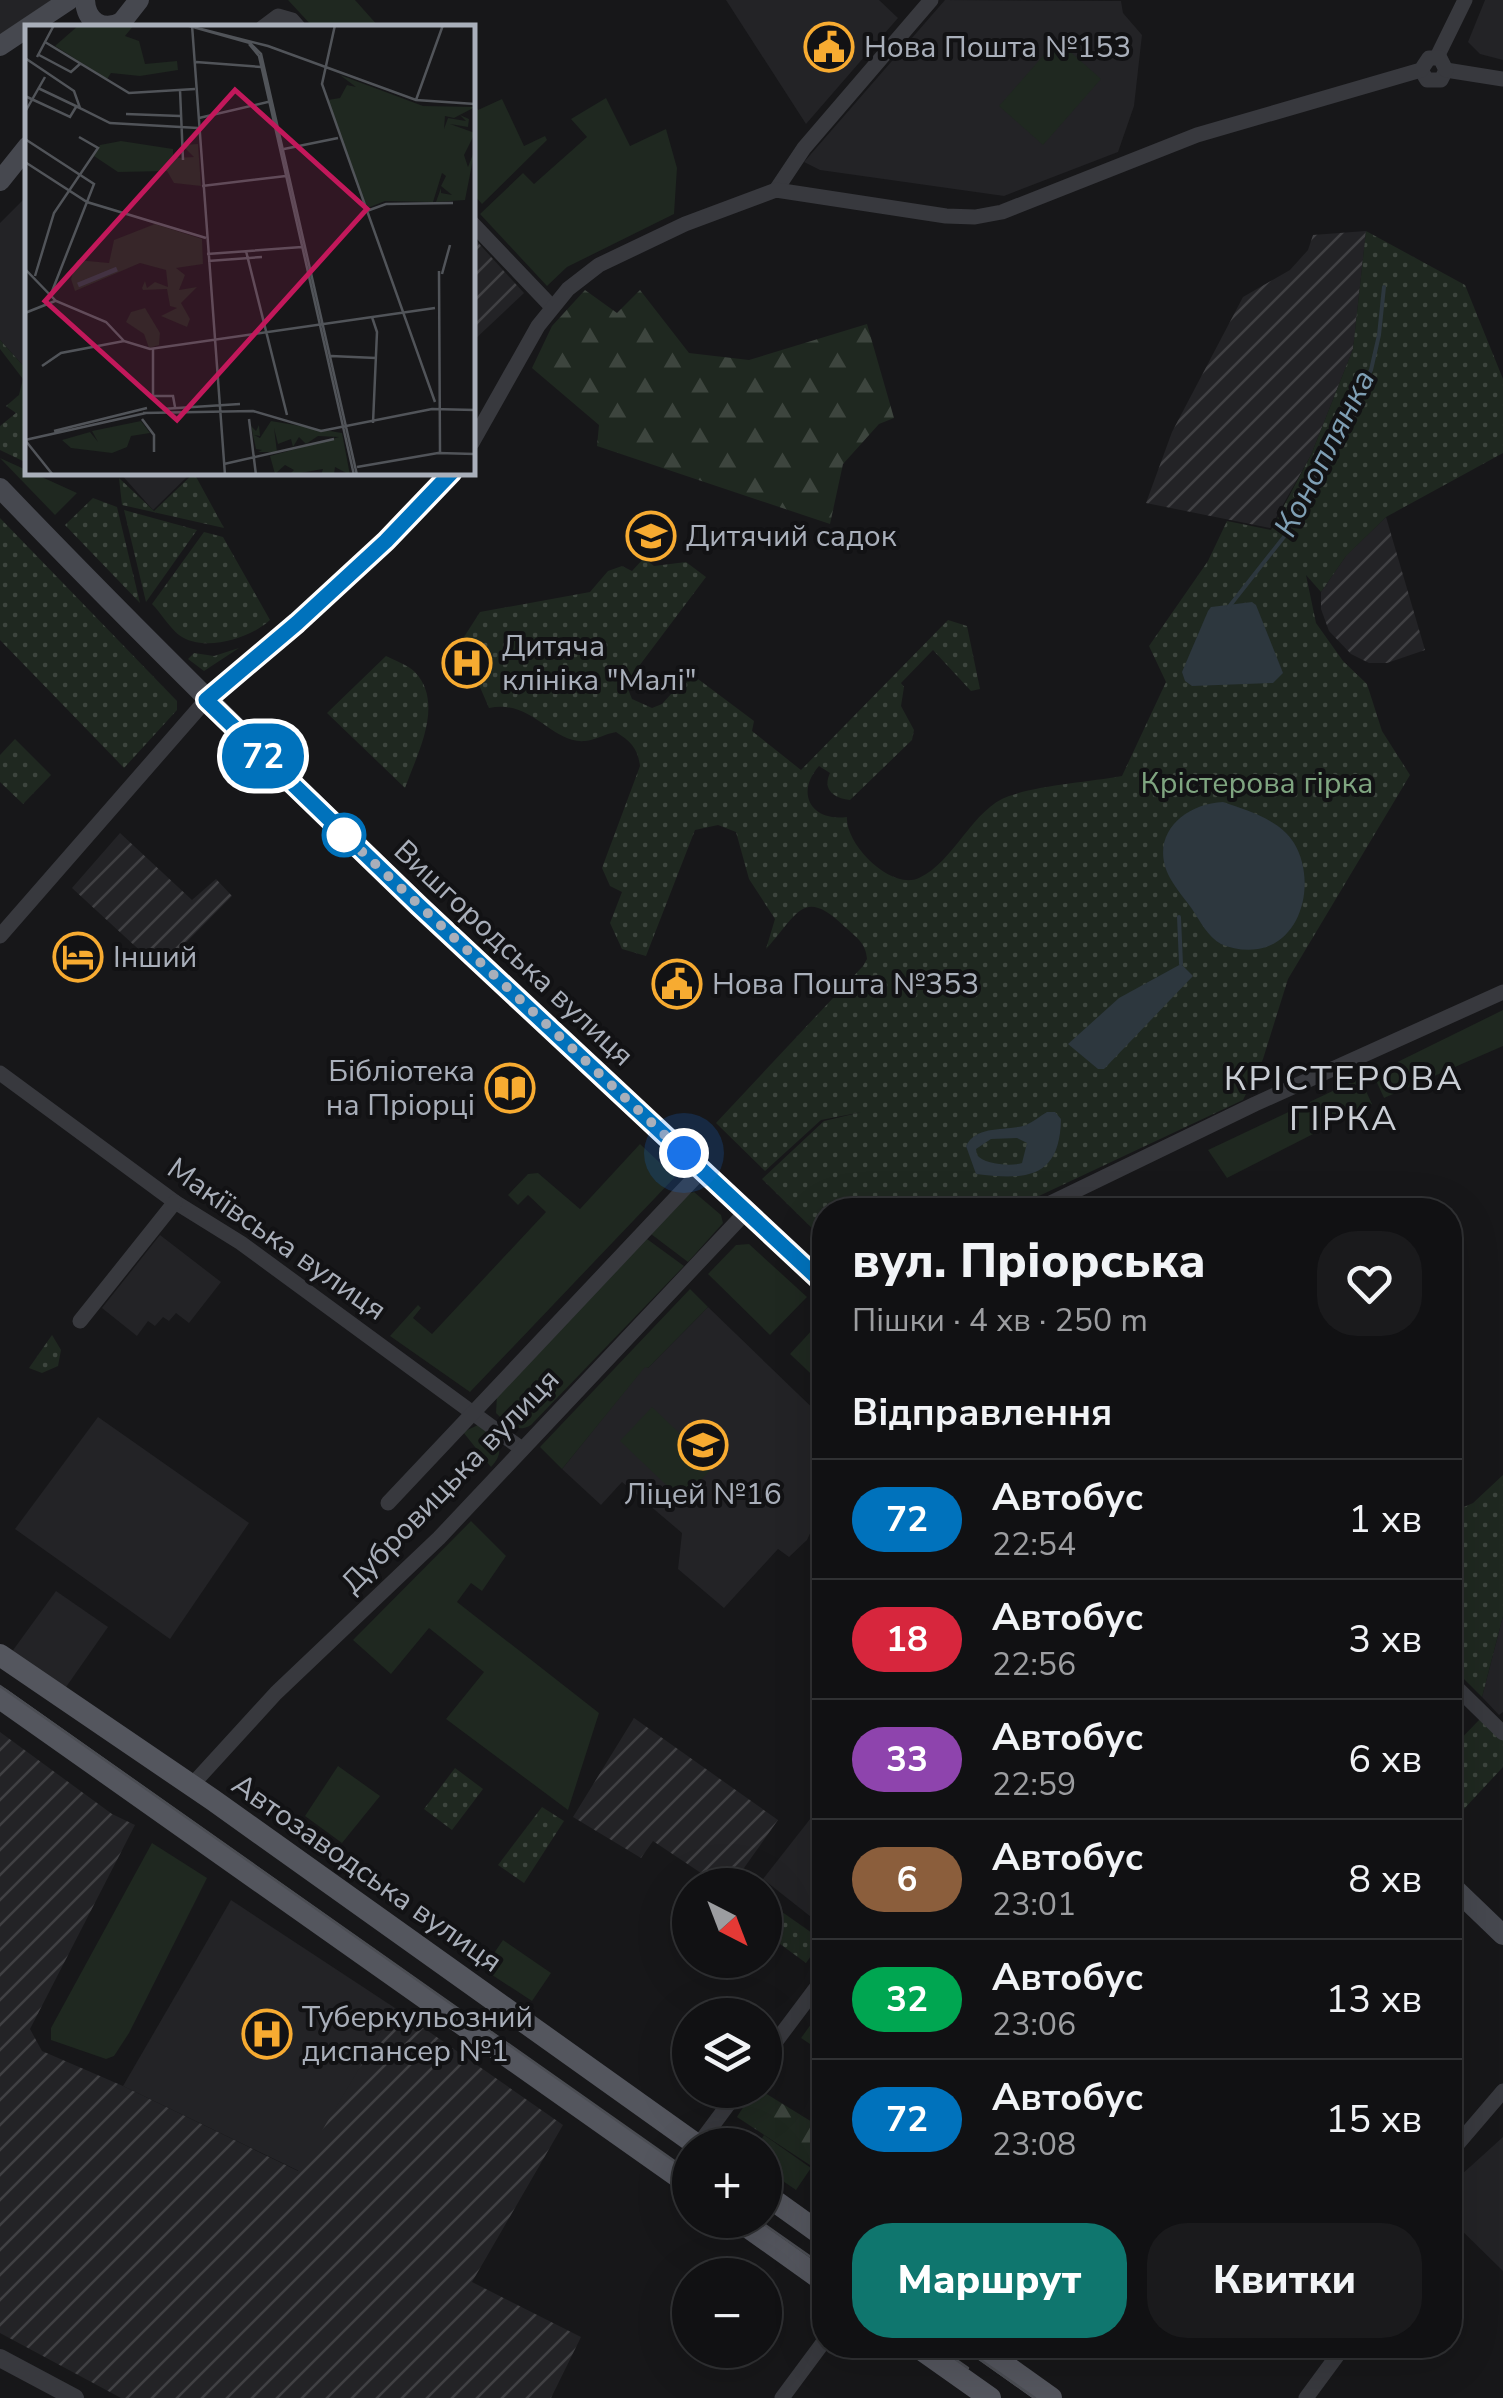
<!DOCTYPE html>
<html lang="uk">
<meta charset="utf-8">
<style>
body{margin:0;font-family:"Nunito Sans",sans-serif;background:#1a1a1c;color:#f1f3f6;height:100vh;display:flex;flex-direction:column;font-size:38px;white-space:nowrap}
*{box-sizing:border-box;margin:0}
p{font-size:32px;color:#9c9da0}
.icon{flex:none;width:55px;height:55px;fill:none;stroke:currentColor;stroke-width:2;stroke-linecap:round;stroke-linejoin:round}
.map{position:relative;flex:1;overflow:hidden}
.side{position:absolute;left:812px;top:1198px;width:650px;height:1160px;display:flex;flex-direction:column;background:#111113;border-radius:40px;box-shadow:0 10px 40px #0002,0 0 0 2px #303133}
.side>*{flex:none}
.badge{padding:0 20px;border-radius:32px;font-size:35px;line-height:65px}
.needle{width:65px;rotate:138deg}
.controls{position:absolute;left:672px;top:1868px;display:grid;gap:20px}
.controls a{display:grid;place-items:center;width:110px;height:110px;border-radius:50%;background:#111113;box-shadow:0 10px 40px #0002,0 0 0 2px #303133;font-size:50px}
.you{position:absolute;width:50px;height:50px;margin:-25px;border:8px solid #fff;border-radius:50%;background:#1a73e8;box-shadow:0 0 0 15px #1a73e833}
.map>.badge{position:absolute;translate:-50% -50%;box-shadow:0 0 0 5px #fff}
h2{padding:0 40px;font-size:38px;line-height:90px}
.round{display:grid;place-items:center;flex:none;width:105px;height:105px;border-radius:40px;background:#1a1a1c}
.head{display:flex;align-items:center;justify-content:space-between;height:170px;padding:0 40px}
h1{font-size:48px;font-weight:800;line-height:75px}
.action{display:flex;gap:20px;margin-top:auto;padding:20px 40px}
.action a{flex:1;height:115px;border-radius:40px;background:#0f766e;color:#fff;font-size:40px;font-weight:800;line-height:115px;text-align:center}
.action a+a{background:#1a1a1c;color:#f1f3f6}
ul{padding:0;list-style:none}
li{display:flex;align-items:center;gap:30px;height:120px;padding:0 40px;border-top:2px solid #303133}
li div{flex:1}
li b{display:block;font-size:38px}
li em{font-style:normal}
li .badge{min-width:110px;font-weight:700;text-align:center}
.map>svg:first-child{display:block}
.built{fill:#232326}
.industrial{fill:url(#industrial-furrows)}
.grass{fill:#1f2820}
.forest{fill:url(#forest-firs)}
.park{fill:url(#park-dots)}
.water{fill:#2d373e;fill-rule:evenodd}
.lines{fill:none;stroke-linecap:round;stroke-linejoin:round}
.stream{stroke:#2d373e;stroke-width:4}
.minor{stroke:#38393e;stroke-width:15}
.tertiary{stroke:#38393e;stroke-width:18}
.secondary{stroke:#46484f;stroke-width:20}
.primary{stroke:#54565e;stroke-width:22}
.tram{stroke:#4b4d53;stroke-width:2.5}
.line-casing{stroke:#fff;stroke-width:22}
.line{stroke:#0072bc;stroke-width:15}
.walk{stroke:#a9afba;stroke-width:10;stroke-dasharray:0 18}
.stop-dot{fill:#fff;stroke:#0072bc;stroke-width:5}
.labels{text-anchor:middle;stroke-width:8;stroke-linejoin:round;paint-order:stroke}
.poi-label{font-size:30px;fill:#a9afba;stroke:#121214;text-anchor:start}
.park-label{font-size:30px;fill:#7fa580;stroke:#121214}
.street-label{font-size:30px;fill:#a9afba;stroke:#121214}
.water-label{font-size:32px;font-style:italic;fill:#7f9fb5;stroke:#121214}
.quarter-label{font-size:35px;letter-spacing:2.5px;fill:#caced5;stroke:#121214}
.inset-river{fill:none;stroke:#2d373e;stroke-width:5}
.inset-road{fill:none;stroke:#515459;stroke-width:2.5}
.view{fill:#c2185b;fill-opacity:0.15;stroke:#c2185b;stroke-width:5}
.inset-edge{fill:none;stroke:#a9afba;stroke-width:5}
</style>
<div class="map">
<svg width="1503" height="2398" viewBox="0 0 1503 2398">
<defs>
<pattern id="industrial-furrows" width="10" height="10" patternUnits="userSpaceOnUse" patternTransform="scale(2.5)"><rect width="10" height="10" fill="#232326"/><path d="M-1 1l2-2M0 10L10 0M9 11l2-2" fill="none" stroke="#404043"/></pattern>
<pattern id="forest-firs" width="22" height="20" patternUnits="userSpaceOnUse" patternTransform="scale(2.5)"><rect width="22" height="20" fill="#1f2820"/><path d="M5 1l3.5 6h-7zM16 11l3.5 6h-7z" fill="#3d453e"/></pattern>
<pattern id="park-dots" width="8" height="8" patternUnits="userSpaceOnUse" patternTransform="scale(2.5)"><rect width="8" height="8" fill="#1f2820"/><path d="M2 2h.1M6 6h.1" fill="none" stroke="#3d453e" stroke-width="1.8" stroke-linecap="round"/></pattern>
</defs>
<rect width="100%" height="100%" fill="#171719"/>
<!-- built -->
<g class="built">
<path d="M0,0H50L52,2L0,37Z"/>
<path d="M726,0H879L898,18L806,124Z"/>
<path d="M945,0L1121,1L1123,13L1142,35L1134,106L1118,152L1004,196L820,170L804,162Z"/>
<path d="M1485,0H1503V60L1480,54L1468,42Z"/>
<path d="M27,196V370L0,340V223Z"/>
<path d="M120,473H119H191L153,510Z"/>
<path d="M160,1235L221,1282L189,1323L176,1313L169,1321L163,1317L155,1326L148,1321L137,1336L102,1308Z"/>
<path d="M708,1307L825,1420V1501L807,1540L789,1557L778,1549L724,1608L678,1569L682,1533L622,1482L601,1505L562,1469L645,1366L648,1368Z"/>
<path d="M98,1417L249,1523L170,1639L15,1529Z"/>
<path d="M56,1591L108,1627L64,1690L11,1653Z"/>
<path d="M1503,1616V1712L1499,1715L1482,1697Z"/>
<path d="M825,1800V1928L763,1879Z"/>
<path d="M231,1900L395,2008L299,2171L123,2086Z"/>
<path d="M1503,2137V2271L1450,2219V2185Z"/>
</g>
<!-- industrial -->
<g class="industrial">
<path d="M1366,231L1353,349L1311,455L1270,528L1146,503L1172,432L1243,297L1290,270L1308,250L1313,235Z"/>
<path d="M472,236L524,293L473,341H472Z"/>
<path d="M1386,517L1425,650L1387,663H1369L1351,654L1329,631L1321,609V592L1346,556Z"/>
<path d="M120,833L192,900L216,879L232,896L160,969L72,888Z"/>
<path d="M634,1718L778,1820L732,1885H719L653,1841L641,1858L573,1817Z"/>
<path d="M0,1732L112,1814L135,1825L30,2029L42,2051L123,2086L298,2171L395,2008L563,2125L472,2282L581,2337L551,2398H121L0,2333Z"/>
</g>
<!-- grass -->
<g class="grass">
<path d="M288,0H355L379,27H313Z"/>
<path d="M1057,40L1101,79L1043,145L999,106Z"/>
<path d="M606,98L630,146L666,129L677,168L674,214L567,267L547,286L480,214L523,173L534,184L587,137L571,119Z"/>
<path d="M472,99L478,110L502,99L524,146L545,136L547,140L482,204L473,194Z"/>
<path d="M0,458L77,493L55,515Z"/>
<path d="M1503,1010V1046L1384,1098L1373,1074Z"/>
<path d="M1360,1078L1372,1104L1227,1178L1208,1150Z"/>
<path d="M640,1144L675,1177L470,1392L390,1336L418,1305L421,1308L413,1318L432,1334L546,1212L528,1195L518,1205L508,1195L528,1174L538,1173L580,1209Z"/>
<path d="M694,1192L721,1215L723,1223L688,1262L651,1234L688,1194Z"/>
<path d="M647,1239L684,1266L531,1425C517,1434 506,1423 496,1413L497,1394Z"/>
<path d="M749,1244L807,1297L770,1335L708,1274L736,1245Z"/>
<path d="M690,1289L708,1307L648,1368L645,1367L562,1469L540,1447Z"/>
<path d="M825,1316V1387L790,1354Z"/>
<path d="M652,1407L714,1466L682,1500L620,1441Z"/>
<path d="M478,1425C495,1436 509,1448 491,1467L463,1432Z"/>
<path d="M471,1521L506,1556L482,1591L471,1583L457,1602L599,1713L568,1810L446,1719L484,1672L429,1628L391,1674L353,1640Z"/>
<path d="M338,1766L380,1796L342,1843L305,1816Z"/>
<path d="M152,1843L207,1878L129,2033L114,2056L106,2059L51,2040V2028Z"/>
<path d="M503,1940L551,1973L532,2001L483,1969Z"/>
<path d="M825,2005V2054L801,2038Z"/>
<path d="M764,2135L811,2168L796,2190L765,2169V2145H758Z"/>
</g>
<!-- forest -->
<g class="forest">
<path d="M585,290L617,313L640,290L689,353L749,360L867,324L894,418L879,424L843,464L830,524L597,446L599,425L532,368L552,326Z"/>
<path d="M754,2090L765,2093L825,2130V2161L819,2171L737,2117Z"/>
</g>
<!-- park -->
<g class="park">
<path d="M1366,231L1465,285L1503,379V453L1386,517L1346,556L1321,592L1306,575L1316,623L1343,661L1367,684L1382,731L1410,775L1288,979L1263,1059L1243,1100L1009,1210H825V1241L762,1179L824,1121L862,1112L821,1120L765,1171L716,1123L863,966L867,959C866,943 856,937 845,927C803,886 798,914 766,949L775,919L749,879L736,832L718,825L695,830L646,956L622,949L610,923L622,892L610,886L602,868L640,766C638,748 630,741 616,732C605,734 595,740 585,741C551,744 533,699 489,708L473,671L477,668L464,637L480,612L590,592L608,571L622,566L632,571L644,558L654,566L686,562L706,577L630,678L628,689L632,699L652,708L662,704L690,673L754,721L752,731L801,770L948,620L967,626L980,689L971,691L933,650L901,683L904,687L901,706L914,730L912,740L850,800C834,798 822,790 830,773L819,766C795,793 811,822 847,817C845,844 891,891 919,878C954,862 973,808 1009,796C1040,785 1089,782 1122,776L1166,682L1149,646L1208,561L1227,521L1271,530L1311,455L1353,349Z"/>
<path d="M0,340L27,370V463L0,450V426L16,413L6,406L19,395L23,379L0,349Z"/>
<path d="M194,473L224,528L122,505L119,478L154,511Z"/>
<path d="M93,498L117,507L140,603L65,525Z"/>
<path d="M124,510L197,530L146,602Z"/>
<path d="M0,518L177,701V710L124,768L0,640Z"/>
<path d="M204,532L223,537L270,620C250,639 203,653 179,635C169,627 161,613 152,604Z"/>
<path d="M239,648L204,671L188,659L194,653L214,656Z"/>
<path d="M386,656C394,660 408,665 415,672C445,704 417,754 405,788L327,713Z"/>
<path d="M15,739L51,775L23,804L0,782V755Z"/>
<path d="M52,1335L61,1350L58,1366L42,1373L29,1368Z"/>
<path d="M1503,1475V1616L1482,1697L1455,1670L1450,1674V1513L1473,1503Z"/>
<path d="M1481,1718L1503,1738V1767L1450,1824V1750Z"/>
<path d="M455,1768L483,1789L452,1830L424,1809Z"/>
<path d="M542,1807L564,1821L524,1883L498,1865Z"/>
<path d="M775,1907L822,1940L806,1963L765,1933V1920Z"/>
</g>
<!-- water -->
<g class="water">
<path d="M1252,602L1256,605L1283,673L1273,683L1192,686L1185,681L1182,672L1208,611L1211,607Z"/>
<path d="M1223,802C1247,810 1280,820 1294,843C1316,879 1304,941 1258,949C1246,951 1232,949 1221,944C1208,937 1200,921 1192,909C1185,899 1176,889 1170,878C1148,837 1182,804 1223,802Z"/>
<path d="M1181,964L1193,976L1104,1069H1098L1068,1044L1119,998Z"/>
<path d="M1047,1112H1055L1061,1119C1060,1180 1024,1180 976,1174L966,1146C977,1124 1006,1132 1026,1125C1033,1122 1040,1116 1047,1112ZM1017,1138L1027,1143L1022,1163C1010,1167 984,1164 977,1155L976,1149L991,1139Z"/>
</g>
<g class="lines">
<!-- stream -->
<g class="stream">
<path d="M1228,608L1287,533L1371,370L1379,335L1384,287"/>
<path d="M1179,917L1181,964"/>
</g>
<!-- minor -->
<g class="minor">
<path d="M262,28L278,16L292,20L299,28"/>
<path d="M1437,57L1465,0"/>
<path d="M1421,70L1427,80H1441L1446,70"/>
<path d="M1446,70L1503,79"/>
<path d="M776,190L804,148L931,0"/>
<path d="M472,223L552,307"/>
<path d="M472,443L538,326L568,289L599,265L685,224L776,190L946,216L975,217L1002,212L1197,135L1421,70L1429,58H1440L1446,70"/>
<path d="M0,936L206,700L386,541L452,472"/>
<path d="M0,1073L175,1202L241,1243L522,1449"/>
<path d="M1036,1210L1255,1104L1503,992"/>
<path d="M80,1321L175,1202"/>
<path d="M388,1503L702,1170"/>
<path d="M1450,1681L1503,1733"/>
<path d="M191,1786L276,1693L439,1538L746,1212"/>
<path d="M765,2056L825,1976"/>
<path d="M698,2145L739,2090"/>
<path d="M1450,2153L1503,2091"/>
<path d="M782,2398L825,2340"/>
<path d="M1306,2398L1345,2345"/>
</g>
<!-- tertiary -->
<path class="tertiary" d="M0,2358L75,2398"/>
<!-- secondary -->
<g class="secondary">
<path d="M85,0C86,21 102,32 122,22"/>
<path d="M117,28L139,0"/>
<path d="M0,46L69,0"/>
<path d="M0,181L28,146"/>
<path d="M0,488C265,764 544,1025 825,1285"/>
<path d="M1450,1884L1503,1935"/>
</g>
<!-- primary -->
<g class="primary">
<path d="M0,1655L213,1800L697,2145"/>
<path d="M0,1698L690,2185"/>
<path d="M765,2194L825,2237"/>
<path d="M738,2220L825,2282"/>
<path d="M915,2345L990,2398"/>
<path d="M977,2345L1051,2398"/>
</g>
<!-- tram -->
<g class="tram">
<path d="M0,1686L690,2172"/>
<path d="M758,2220L825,2267"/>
<path d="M935,2345L968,2368"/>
<path d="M959,2345L1035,2398"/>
</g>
</g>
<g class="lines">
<!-- line casing -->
<g class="line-casing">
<path id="line" d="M452,472L386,541L297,623L206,700L419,906L825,1285"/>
</g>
<!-- line -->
<use href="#line" class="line"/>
<!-- walk -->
<path class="walk" d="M344,835L340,831L684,1153"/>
</g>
<!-- icons -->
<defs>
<g id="civic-ring" transform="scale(2.5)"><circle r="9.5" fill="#121214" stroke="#f7ab31" stroke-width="1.5"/><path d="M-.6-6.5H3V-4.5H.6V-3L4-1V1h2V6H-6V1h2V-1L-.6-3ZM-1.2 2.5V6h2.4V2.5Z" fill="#f7ab31"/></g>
<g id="school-ring" transform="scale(2.5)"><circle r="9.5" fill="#121214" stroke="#f7ab31" stroke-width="1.5"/><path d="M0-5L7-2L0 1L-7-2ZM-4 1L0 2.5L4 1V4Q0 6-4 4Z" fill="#f7ab31"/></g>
<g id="hospital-ring" transform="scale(2.5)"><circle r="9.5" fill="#121214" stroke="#f7ab31" stroke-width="1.5"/><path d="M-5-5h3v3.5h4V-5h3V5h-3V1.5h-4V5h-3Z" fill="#f7ab31"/></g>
<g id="hotel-ring" transform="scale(2.5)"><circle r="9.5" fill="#121214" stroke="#f7ab31" stroke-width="1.5"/><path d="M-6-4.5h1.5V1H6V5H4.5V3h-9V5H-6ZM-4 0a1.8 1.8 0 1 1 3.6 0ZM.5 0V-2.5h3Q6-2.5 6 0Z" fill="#f7ab31"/></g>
<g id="library-ring" transform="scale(2.5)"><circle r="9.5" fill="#121214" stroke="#f7ab31" stroke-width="1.5"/><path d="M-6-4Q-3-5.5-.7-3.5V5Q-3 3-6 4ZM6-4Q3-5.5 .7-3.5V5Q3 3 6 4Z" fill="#f7ab31"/></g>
</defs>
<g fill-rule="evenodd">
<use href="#civic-ring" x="829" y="47"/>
<use href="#school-ring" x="651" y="536"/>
<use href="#hospital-ring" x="467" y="663"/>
<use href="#hotel-ring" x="78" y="957"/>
<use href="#civic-ring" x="677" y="984"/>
<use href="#library-ring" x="510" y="1088"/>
<use href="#school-ring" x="703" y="1445"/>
<use href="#hospital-ring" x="267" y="2034"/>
</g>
<!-- markers -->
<circle class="stop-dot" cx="344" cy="835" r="20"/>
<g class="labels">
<!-- poi labels -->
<g class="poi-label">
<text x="864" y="57">Нова Пошта №153</text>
<text x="686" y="546">Дитячий садок</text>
<text x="502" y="656">Дитяча<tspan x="502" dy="34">клініка "Малі"</tspan></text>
<text x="113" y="967">Інший</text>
<text x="712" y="994">Нова Пошта №353</text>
<text x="475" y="1081" text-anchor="end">Бібліотека<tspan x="475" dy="34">на Пріорці</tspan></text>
<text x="703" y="1504" text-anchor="middle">Ліцей №16</text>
<text x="302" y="2027">Туберкульозний<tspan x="302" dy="34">диспансер №1</tspan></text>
</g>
<!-- park labels -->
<g class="park-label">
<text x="1257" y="793">Крістерова гірка</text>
</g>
<!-- street labels -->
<g class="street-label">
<text transform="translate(514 953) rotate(43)" y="10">Вишгородська вулиця</text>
<text transform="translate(277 1239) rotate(35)" y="10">Макіївська вулиця</text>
<text transform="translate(450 1481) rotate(-46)" y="10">Дубровицька вулиця</text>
<text transform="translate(367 1873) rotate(35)" y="10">Автозаводська вулиця</text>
</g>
<!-- water labels -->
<g class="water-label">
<text transform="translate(1324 453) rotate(-63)" y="11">Коноплянка</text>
</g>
<!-- quarter labels -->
<g class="quarter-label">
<text x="1344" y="1090">КРІСТЕРОВА<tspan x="1344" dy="40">ГІРКА</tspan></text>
</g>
</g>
<!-- overview -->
<g transform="translate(25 25)">
<rect width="450" height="450" fill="#171719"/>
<path d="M315,50L398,81L450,82L429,93L420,91L419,104L423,93L441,96L435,90L444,94L443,102L425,99L450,108L439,130L443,142L450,124L440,175L411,177L416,163V168L427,170L416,161L421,151L417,148L408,177L360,176L340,184L303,75L315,73L322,60L331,62ZM116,396L125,408L106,411L102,422L87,428L46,423L37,415L65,407L73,417L67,406ZM246,396L317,408L325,450L310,442L309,450H296L298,444L264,450L269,445L260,440L250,449L245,431L314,412L293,411L281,419L274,412L268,422L266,414L253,419L249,403L252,427H233L237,425L231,424L226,401L231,406L234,400L235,411L229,410L235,413Z" fill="#1f2820"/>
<path d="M120,283L135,308L134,320L124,323L119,309L101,297L106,287Z" fill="#1f2820"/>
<path d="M54,0H109L100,11L114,16L120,39L152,36L153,45L115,51L86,48L82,54L30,21ZM96,116L148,124V133L169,132L157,120L173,119L176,161L149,158L142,146L93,147L69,131L75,120ZM130,199L177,214L178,239L151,243L160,250L154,265L172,262L156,278L165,294L162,302L136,291L152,283L145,281L142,264L118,265L117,263L120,256L122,263L130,257L143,262L141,245L115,238L50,266L46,254L52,235L84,238L89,215Z" fill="#1f2820"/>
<path class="inset-river" d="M53,260L92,244"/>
<path class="inset-road" d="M161,0L225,18L236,29L332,450M167,0L200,450M310,0L297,59L410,377M176,4L243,21L391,75L450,79M20,17L104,68L170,64M224,19L234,31L329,450M14,30L46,47L56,38M12,32L29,0M0,33L49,66L55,83L85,98L173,103M171,37L236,42M13,63L55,83M155,65L158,135M0,71L45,92L51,82M391,75L418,0M0,87L20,52M101,89L155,91M174,93L247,76M0,114L69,159L26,269M259,124L313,113M0,137L62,177L181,213M177,161L261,151M339,187L361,179L428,178M221,226L262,390M182,229L277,222M183,236L237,232M0,244L31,276L81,297L99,316M414,246L415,427M417,249L425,220M10,251L29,188L73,123L54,112M0,288L30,276M347,292L352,307L348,398M128,324V371H148L150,382M306,331L351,333M17,341L36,328L99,316L125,324L410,283M137,384L215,379M118,388L228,386L296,406L407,384L450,385M117,394L129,410V427M224,394L231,450M29,406L122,383M0,415L28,450M0,415L121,388M199,439L309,414M332,442L413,428L450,429"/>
<path class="view" d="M210,65L342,184L152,395L20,276Z"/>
<rect width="450" height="450" class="inset-edge"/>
</g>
</svg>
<div class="controls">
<a><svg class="needle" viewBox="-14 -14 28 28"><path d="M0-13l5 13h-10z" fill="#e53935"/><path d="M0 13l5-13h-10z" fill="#9c9da0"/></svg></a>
<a><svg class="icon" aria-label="layers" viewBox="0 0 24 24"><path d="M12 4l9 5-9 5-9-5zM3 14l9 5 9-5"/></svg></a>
<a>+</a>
<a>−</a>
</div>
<div class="you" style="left:684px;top:1153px"></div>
<b class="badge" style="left:263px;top:756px;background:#0072bc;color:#fff">72</b>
<section class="side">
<div class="head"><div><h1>вул. Пріорська</h1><p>Пішки · 4 хв · 250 m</p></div><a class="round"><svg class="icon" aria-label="heart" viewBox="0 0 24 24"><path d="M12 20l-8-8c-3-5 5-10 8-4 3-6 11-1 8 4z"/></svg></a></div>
<h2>Відправлення</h2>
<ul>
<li><span class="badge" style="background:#0072bc;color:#fff">72</span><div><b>Автобус</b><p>22:54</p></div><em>1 хв</em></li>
<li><span class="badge" style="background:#d7263d;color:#fff">18</span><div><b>Автобус</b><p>22:56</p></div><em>3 хв</em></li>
<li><span class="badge" style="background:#8e44ad;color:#fff">33</span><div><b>Автобус</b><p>22:59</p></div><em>6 хв</em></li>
<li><span class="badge" style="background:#8b5e3c;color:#fff">6</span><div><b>Автобус</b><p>23:01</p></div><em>8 хв</em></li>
<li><span class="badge" style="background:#00a651;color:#fff">32</span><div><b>Автобус</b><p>23:06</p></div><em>13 хв</em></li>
<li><span class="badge" style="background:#0072bc;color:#fff">72</span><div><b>Автобус</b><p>23:08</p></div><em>15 хв</em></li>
</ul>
<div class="action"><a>Маршрут</a><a>Квитки</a></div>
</section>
</div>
